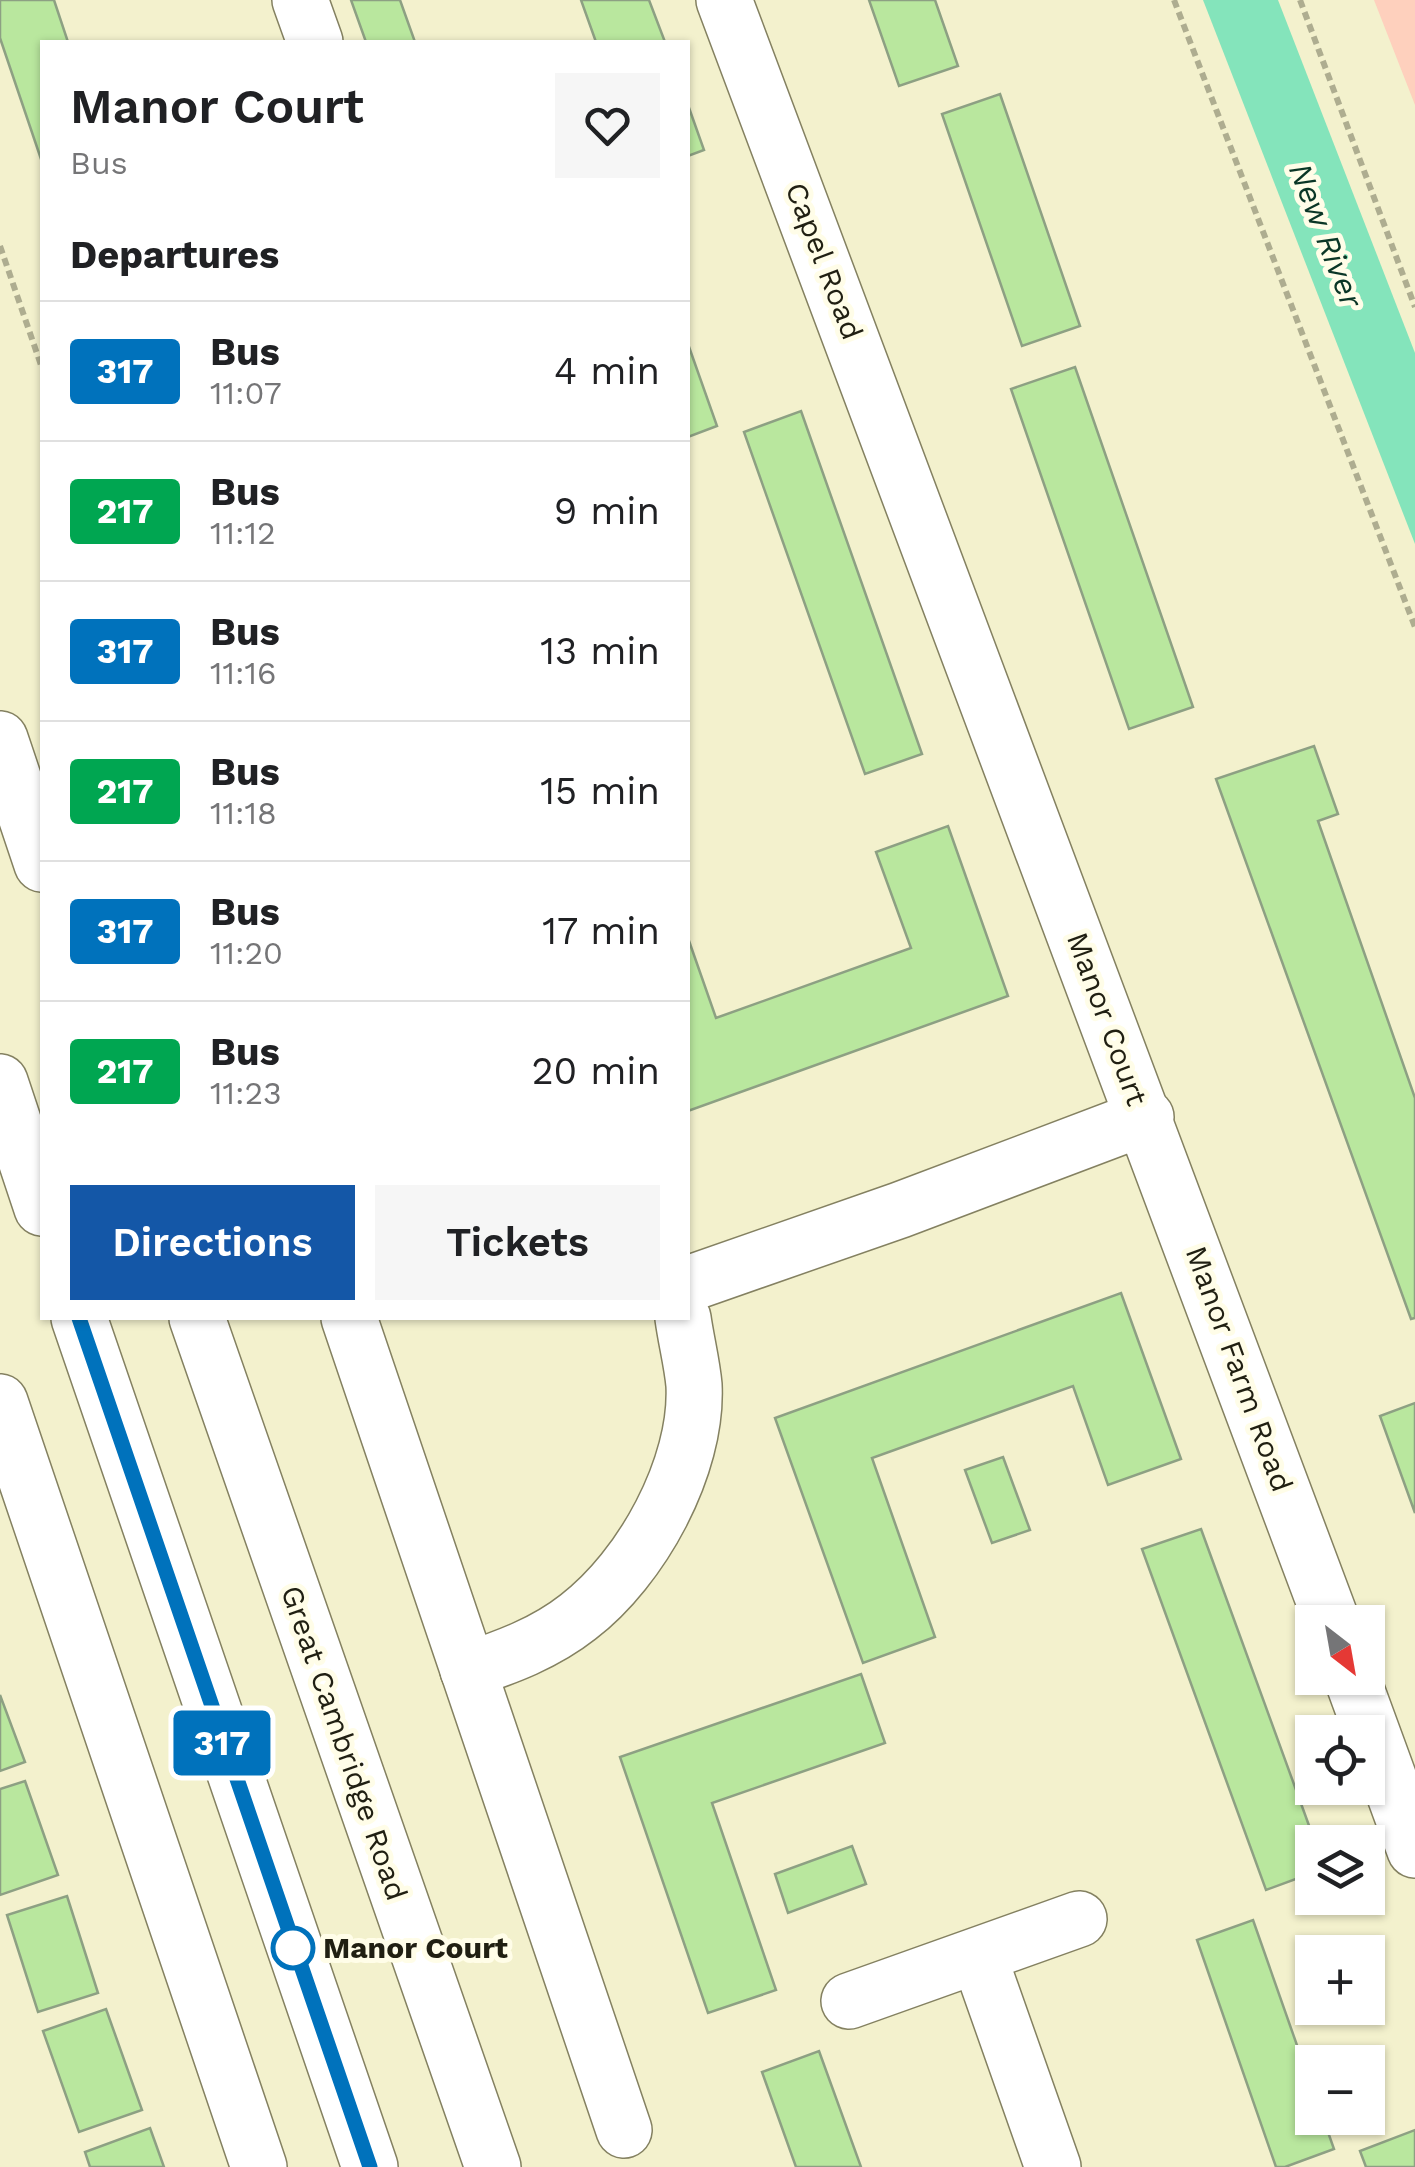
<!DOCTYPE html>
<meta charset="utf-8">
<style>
body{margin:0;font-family:"Work Sans",sans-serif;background:#f6f6f6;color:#202124;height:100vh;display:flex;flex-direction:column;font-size:38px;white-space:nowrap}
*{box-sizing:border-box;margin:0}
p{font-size:32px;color:#757577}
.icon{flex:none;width:55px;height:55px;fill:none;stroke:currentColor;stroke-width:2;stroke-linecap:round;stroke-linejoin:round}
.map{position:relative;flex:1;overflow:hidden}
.drawer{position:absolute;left:40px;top:40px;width:650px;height:1280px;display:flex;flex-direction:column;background:#fff;border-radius:0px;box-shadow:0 2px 8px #0004}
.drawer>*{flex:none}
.badge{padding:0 20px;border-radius:8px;font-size:35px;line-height:65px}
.needle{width:65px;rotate:149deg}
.controls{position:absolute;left:1295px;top:1605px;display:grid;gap:20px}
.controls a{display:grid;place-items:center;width:90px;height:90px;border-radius:0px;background:#fff;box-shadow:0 2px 8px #0004;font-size:50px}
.map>.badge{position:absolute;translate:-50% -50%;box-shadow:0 0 0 5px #fff}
h2{padding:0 30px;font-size:38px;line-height:90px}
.round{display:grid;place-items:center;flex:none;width:105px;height:105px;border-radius:0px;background:#f6f6f6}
.headline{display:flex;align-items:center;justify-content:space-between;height:170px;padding:0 30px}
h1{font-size:48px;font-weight:600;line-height:75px}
.button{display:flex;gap:20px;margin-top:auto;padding:20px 30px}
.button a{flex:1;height:115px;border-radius:0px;background:#1457a7;color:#fff;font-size:40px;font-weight:600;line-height:115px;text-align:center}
.button a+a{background:#f6f6f6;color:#202124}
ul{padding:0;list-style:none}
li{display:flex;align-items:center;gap:30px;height:140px;padding:0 30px;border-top:2px solid #e0e0e0}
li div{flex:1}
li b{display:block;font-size:38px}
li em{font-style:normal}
li .badge{min-width:110px;font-weight:700;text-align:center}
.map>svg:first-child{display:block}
.green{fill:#fed0bd}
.water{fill:#84e4bb}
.building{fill:#b9e79e;stroke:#8da083;stroke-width:2.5}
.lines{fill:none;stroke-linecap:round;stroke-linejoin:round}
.minor-casing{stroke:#848161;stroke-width:58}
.highway-casing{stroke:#848161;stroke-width:58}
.path{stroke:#aead90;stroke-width:6;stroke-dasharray:8 5;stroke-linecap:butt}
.minor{stroke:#fff;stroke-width:55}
.highway{stroke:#fff;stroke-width:55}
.line-casing{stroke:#fff;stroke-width:22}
.line{stroke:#0072bc;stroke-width:15}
.stop-dot{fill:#fff;stroke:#0072bc;stroke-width:5}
.labels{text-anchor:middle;stroke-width:10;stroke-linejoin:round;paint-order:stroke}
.street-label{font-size:30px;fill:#201f12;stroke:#fffde8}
.stop-label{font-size:30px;font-weight:bold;fill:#201f12;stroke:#fffde8;text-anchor:start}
.water-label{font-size:32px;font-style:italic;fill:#0a3626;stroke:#fffde8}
</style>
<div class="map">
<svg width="1415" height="2167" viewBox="0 0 1415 2167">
<rect width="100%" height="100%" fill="#f3f1cd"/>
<!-- green -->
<path class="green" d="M1374,0H1415V105Z"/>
<!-- water -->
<path class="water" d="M1203,0H1278L1415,353V544Z"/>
<!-- building -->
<g class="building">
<path d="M0,0H54L68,42H42V162L0,38Z"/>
<path d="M351,0H400L415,42H366Z"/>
<path d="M581,0H649L665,42H596Z"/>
<path d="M869,0H935L958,66L899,86Z"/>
<path d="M1000,94L1080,326L1022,346L942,114Z"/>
<path d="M688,105L704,150L688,156Z"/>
<path d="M688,344L717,426L688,437Z"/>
<path d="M1075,367L1193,707L1129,729L1011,389Z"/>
<path d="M801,411L922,754L865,774L744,432Z"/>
<path d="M1314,746L1338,814L1318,821L1415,1098V1318L1411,1319L1216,779Z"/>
<path d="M948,826L1008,996L688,1111V938L716,1018L911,948L876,852Z"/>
<path d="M1121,1293L1181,1459L1108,1485L1073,1386L872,1458L935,1637L863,1663L775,1418Z"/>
<path d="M1415,1403V1513L1380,1416Z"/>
<path d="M1003,1457L1030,1530L992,1543L965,1470Z"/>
<path d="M1201,1529L1315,1842L1312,1873L1266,1890L1142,1549Z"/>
<path d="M861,1674L885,1743L712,1803L776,1990L708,2013L620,1757Z"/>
<path d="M0,1695L25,1762L0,1771Z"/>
<path d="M25,1781L58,1875L0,1895V1789Z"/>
<path d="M852,1846L866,1884L788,1913L775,1874Z"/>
<path d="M67,1896L98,1993L38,2012L7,1915Z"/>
<path d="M1253,1920L1312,2088V2118H1323L1334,2149L1285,2167H1276L1197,1940Z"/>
<path d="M106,2009L142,2110L79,2132L43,2031Z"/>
<path d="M819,2051L861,2167H796L762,2072Z"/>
<path d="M150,2128L164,2167H90L85,2152Z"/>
<path d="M1415,2130V2167H1366L1360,2151Z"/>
</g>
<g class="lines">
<!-- minor casing -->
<g class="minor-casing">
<g id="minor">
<path d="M300,0L315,42"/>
<path d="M724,0L1332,1622"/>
<path d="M688,1284L900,1210L1146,1117"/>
<path d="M349,1318L624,2130"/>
<path d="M0,1402L259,2167"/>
<path d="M468,1670C507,1657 545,1643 578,1617C641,1569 698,1467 694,1385C692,1363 686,1340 683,1318"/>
<path d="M1352,1678L1415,1850"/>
<path d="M979,1957L1053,2167"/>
<path d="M849,2001L1079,1919"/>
</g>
</g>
<!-- highway casing -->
<g class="highway-casing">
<g id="highway">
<path d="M0,739L42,864"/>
<path d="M0,1082L42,1208"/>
<path d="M79,1318L370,2167"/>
<path d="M197,1318L493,2167"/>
</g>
</g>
<!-- path -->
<g class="path">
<path d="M1174,0L1415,627"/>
<path d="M1300,0L1415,307"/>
<path d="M0,246L42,368"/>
</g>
<!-- minor -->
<use href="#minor" class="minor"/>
<!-- highway -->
<use href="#highway" class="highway"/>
</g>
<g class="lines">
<!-- line casing -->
<g class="line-casing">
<path id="line" d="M79,1318L370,2167"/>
</g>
<!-- line -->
<use href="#line" class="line"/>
</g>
<!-- markers -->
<circle class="stop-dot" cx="293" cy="1948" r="20"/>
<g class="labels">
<!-- street labels -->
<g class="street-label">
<text transform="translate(824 261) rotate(69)" y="10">Capel Road</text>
<text transform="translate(1107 1019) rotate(70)" y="10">Manor Court</text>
<text transform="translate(1239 1369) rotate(70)" y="10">Manor Farm Road</text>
<text transform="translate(344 1743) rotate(71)" y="10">Great Cambridge Road</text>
</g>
<!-- stop labels -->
<g class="stop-label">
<text x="323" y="1958">Manor Court</text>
</g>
<!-- water labels -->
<g class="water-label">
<text transform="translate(1326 235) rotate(69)" y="11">New River</text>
</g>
</g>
</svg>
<div class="controls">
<a><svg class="needle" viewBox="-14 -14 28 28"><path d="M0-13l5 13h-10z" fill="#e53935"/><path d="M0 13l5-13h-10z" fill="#757577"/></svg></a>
<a><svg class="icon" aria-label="locate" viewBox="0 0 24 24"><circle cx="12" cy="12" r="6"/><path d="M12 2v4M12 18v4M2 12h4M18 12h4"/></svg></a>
<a><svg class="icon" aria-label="layers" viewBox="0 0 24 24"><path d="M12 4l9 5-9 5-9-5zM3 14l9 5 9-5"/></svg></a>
<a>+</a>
<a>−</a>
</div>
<b class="badge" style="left:222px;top:1743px;background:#0072bc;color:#fff">317</b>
<section class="drawer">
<div class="headline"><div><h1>Manor Court</h1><p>Bus</p></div><a class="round"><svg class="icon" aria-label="heart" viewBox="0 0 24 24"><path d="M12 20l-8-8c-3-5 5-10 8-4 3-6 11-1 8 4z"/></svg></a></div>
<h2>Departures</h2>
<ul>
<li><span class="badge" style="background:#0072bc;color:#fff">317</span><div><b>Bus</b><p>11:07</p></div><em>4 min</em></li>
<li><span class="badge" style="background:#00a651;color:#fff">217</span><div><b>Bus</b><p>11:12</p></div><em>9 min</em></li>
<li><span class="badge" style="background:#0072bc;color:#fff">317</span><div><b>Bus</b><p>11:16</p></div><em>13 min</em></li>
<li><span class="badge" style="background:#00a651;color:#fff">217</span><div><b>Bus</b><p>11:18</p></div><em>15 min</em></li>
<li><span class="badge" style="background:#0072bc;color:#fff">317</span><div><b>Bus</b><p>11:20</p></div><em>17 min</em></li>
<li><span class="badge" style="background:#00a651;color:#fff">217</span><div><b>Bus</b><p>11:23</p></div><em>20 min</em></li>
</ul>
<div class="button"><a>Directions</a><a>Tickets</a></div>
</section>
</div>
